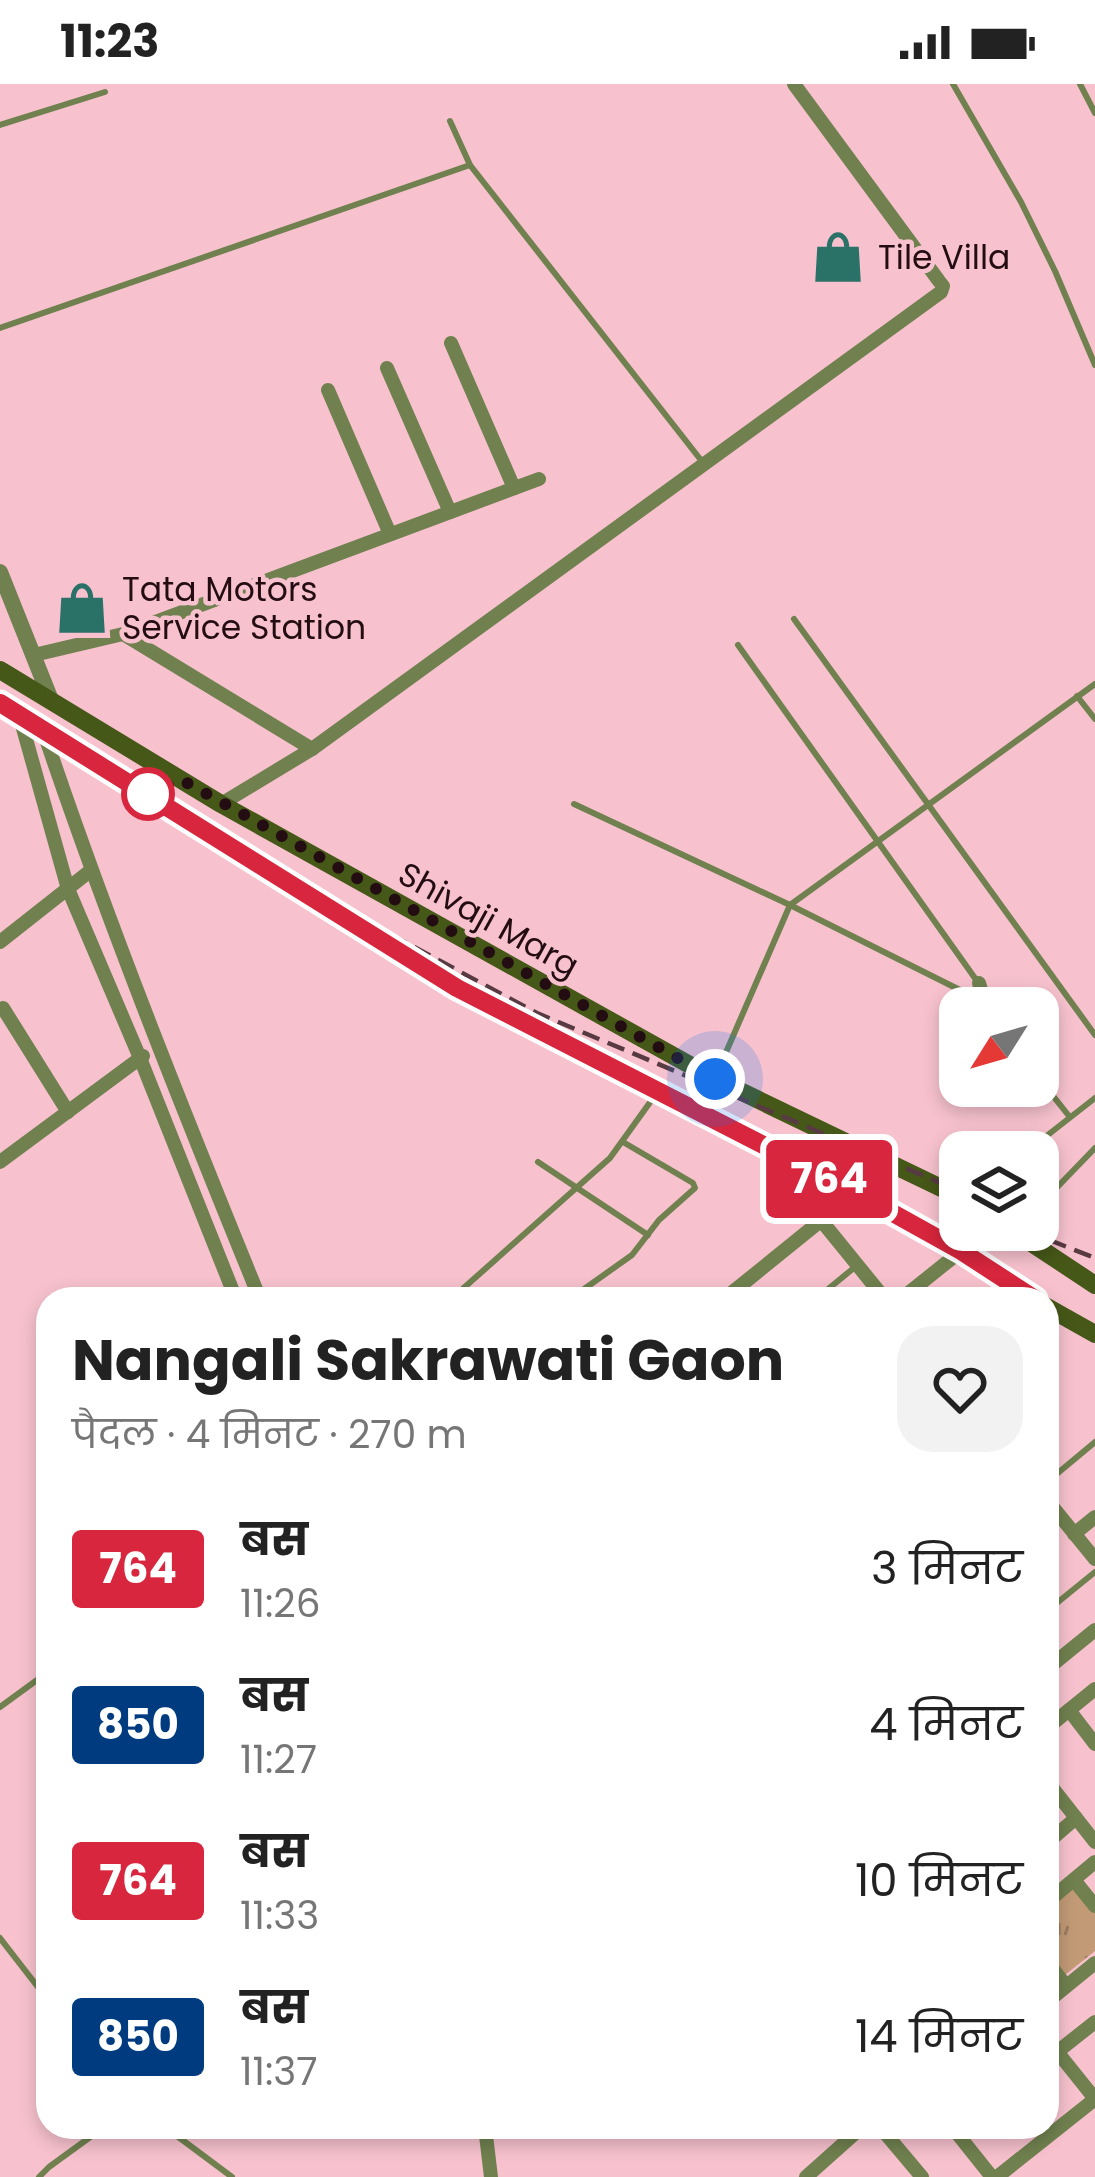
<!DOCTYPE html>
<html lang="hi">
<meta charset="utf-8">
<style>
body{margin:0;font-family:Poppins,"Noto Sans Devanagari",sans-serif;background:#f2f2f2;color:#222;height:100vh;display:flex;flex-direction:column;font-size:45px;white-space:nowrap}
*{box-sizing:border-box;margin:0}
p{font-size:39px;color:#767676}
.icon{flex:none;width:66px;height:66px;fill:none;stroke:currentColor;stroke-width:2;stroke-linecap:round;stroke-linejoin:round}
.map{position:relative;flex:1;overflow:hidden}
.drawer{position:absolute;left:36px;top:1203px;width:1023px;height:852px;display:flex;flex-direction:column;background:#fff;border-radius:36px;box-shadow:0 6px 18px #0003}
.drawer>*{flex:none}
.badge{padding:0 24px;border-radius:9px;font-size:42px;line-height:78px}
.needle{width:78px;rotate:233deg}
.buttons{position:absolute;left:939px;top:903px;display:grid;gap:24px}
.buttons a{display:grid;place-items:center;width:120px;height:120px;border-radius:24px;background:#fff;box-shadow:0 6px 18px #0003;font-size:60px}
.you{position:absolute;width:60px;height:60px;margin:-30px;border:9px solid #fff;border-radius:50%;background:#1a73e8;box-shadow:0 0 0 18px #1a73e833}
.map>.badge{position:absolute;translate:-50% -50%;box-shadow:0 0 0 6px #fff}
.round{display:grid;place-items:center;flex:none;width:126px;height:126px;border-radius:36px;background:#f2f2f2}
.headline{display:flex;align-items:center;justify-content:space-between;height:204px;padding:0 36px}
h1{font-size:57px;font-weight:700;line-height:90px}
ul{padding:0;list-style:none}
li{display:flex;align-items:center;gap:36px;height:156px;padding:0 36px}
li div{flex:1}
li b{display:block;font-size:45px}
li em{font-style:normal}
li .badge{min-width:132px;font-weight:700;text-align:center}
.status{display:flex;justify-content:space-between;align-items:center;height:84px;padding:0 60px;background:#fff;direction:ltr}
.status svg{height:33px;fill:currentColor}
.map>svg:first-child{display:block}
.grass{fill:url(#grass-tufts)}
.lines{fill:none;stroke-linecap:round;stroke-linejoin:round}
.service{stroke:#70814f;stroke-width:6}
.minor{stroke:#70814f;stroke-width:14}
.tertiary{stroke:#70814f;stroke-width:16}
.secondary{stroke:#465818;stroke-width:18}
.rail{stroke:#583a42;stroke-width:4.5;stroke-dasharray:18 9;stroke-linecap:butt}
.line-casing{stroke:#fff;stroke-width:27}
.line{stroke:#d7263d;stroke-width:18}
.walk{stroke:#230d13;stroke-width:12;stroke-dasharray:0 21.6}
.stop-dot{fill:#fff;stroke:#d7263d;stroke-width:6}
.labels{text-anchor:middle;stroke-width:9;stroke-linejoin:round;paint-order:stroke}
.poi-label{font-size:33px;fill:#230d13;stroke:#f7c2ce;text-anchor:start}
.street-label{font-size:33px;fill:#230d13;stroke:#f7c2ce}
</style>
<div class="status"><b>11:23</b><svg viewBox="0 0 49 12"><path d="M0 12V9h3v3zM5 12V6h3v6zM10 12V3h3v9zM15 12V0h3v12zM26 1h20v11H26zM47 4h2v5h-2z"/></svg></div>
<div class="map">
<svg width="1095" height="2093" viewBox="0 0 1095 2093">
<defs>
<pattern id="grass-tufts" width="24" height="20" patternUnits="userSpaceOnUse" patternTransform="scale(3)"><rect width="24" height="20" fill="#c29a76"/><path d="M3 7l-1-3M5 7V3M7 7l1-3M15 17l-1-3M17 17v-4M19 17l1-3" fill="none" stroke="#9d7c60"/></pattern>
</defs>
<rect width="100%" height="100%" fill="#f7c2ce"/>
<!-- grass -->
<path class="grass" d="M1074,1801L1095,1827V1867L1065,1891L1047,1870V1823Z"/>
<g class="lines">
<!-- service -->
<g class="service">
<path d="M953,0L1021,118L1055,187L1095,281"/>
<path d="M1080,0L1095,29"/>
<path d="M450,37L470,81L704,380"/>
<path d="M0,41L105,8"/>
<path d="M0,244L470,81"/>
<path d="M794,535L1095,951"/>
<path d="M738,561L977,897"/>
<path d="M1077,612L1095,635"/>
<path d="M574,720L790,821L976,914L984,924"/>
<path d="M717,989L790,821L1095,600"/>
<path d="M1038,993L1069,1032"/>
<path d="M1026,1068L1095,1014"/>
<path d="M538,1078L648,1151"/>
<path d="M1038,1123L1095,1064"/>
<path d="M458,1209L610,1074L656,1010"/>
<path d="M570,1215L632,1171L659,1136L695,1104L693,1099L623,1058"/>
<path d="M816,1215L855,1183"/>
<path d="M1047,1398L1095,1358"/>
<path d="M1047,1527L1095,1488"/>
<path d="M0,1623L48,1588"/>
<path d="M0,1854L48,1916"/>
<path d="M165,2043L232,2093"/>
<path d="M39,2093L49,2083L104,2043"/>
</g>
<!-- minor -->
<g class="minor">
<path d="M451,259L514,404"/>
<path d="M387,284L450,428"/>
<path d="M328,306L390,450"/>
<path d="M123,550L312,665"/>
<path d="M34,571L123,550L539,395"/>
<path d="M19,630L68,805L140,974L236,1215"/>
<path d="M42,643C107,837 183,1026 260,1215"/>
<path d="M221,720L312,665L941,208L943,202L939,197L794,0"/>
<path d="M0,858L90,787"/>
<path d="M976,914L981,906L979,899"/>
<path d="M3,924L68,1028"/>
<path d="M0,1078L143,972"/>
<path d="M820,1135L885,1215"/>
<path d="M724,1215L855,1109"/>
<path d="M901,1215L961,1167L964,1146"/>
<path d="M1047,1416L1095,1475"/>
<path d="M1074,1450L1095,1433"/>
<path d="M1047,1585L1095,1546"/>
<path d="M1069,1626L1095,1660"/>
<path d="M1047,1644L1095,1605"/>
<path d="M1047,1697L1095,1758"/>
<path d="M1047,1759L1076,1734"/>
<path d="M1074,1796L1095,1822"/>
<path d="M1047,1818L1095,1778"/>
<path d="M1047,1877L1066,1902"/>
<path d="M1047,1918L1095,1879"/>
<path d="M1047,1955L1095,2015"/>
<path d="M1057,1968L1095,1938"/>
<path d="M485,2043L491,2093"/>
<path d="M880,2043L922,2093"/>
<path d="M952,2043L992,2093"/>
<path d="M806,2093L862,2043"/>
<path d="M997,2093L1095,2015"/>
</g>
<!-- tertiary -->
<path class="tertiary" d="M0,488L51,616"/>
<!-- secondary -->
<g class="secondary">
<path d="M0,586L221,720L715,995L960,1113"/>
<path d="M0,619L42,643L457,904L855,1109L961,1167L1035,1215"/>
<path d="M1012,1146L1095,1201"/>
<path d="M1047,1223L1095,1250"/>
</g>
<!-- rail -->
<g class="rail">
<path d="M0,609L360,834L537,929L960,1107"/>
<path d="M1024,1146L1095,1174"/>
</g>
</g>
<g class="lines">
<!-- line casing -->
<g class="line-casing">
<path id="line" d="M0,619L457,904L855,1108L961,1167L1035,1215"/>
</g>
<!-- line -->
<use href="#line" class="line"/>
<!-- walk -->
<path class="walk" d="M148,710L182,696L715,995"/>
</g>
<!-- icons -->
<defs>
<g id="shop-bare" transform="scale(4.14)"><path d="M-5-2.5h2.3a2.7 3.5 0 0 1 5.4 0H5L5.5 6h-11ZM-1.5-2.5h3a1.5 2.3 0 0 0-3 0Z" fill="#2a7168" stroke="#f7c2ce" stroke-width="2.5" paint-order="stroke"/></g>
</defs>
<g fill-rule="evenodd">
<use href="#shop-bare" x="838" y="173"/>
<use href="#shop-bare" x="82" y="524"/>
</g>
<!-- markers -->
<circle class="stop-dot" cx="148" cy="710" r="24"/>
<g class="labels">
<!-- poi labels -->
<g class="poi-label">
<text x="878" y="185">Tile Villa</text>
<text x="122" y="517">Tata Motors<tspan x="122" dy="38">Service Station</tspan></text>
</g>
<!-- street labels -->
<g class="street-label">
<text transform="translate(489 835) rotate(29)" y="12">Shivaji Marg</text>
</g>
</g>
</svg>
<div class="buttons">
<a><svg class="needle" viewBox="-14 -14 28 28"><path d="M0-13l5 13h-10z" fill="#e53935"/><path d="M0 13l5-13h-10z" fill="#767676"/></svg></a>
<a><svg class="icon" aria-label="layers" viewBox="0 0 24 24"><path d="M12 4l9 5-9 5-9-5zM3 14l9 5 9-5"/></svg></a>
</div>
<div class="you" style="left:715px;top:995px"></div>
<b class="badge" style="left:829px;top:1095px;background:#d7263d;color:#fff">764</b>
<section class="drawer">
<div class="headline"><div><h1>Nangali Sakrawati Gaon</h1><p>पैदल · 4 मिनट · 270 m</p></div><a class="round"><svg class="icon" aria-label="heart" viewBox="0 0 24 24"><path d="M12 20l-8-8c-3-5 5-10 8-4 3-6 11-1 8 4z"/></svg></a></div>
<ul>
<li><span class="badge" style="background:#d7263d;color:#fff">764</span><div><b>बस</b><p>11:26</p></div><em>3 मिनट</em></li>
<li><span class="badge" style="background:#003b80;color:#fff">850</span><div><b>बस</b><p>11:27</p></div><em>4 मिनट</em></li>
<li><span class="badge" style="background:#d7263d;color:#fff">764</span><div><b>बस</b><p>11:33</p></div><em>10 मिनट</em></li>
<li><span class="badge" style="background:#003b80;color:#fff">850</span><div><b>बस</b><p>11:37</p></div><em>14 मिनट</em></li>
</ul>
</section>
</div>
